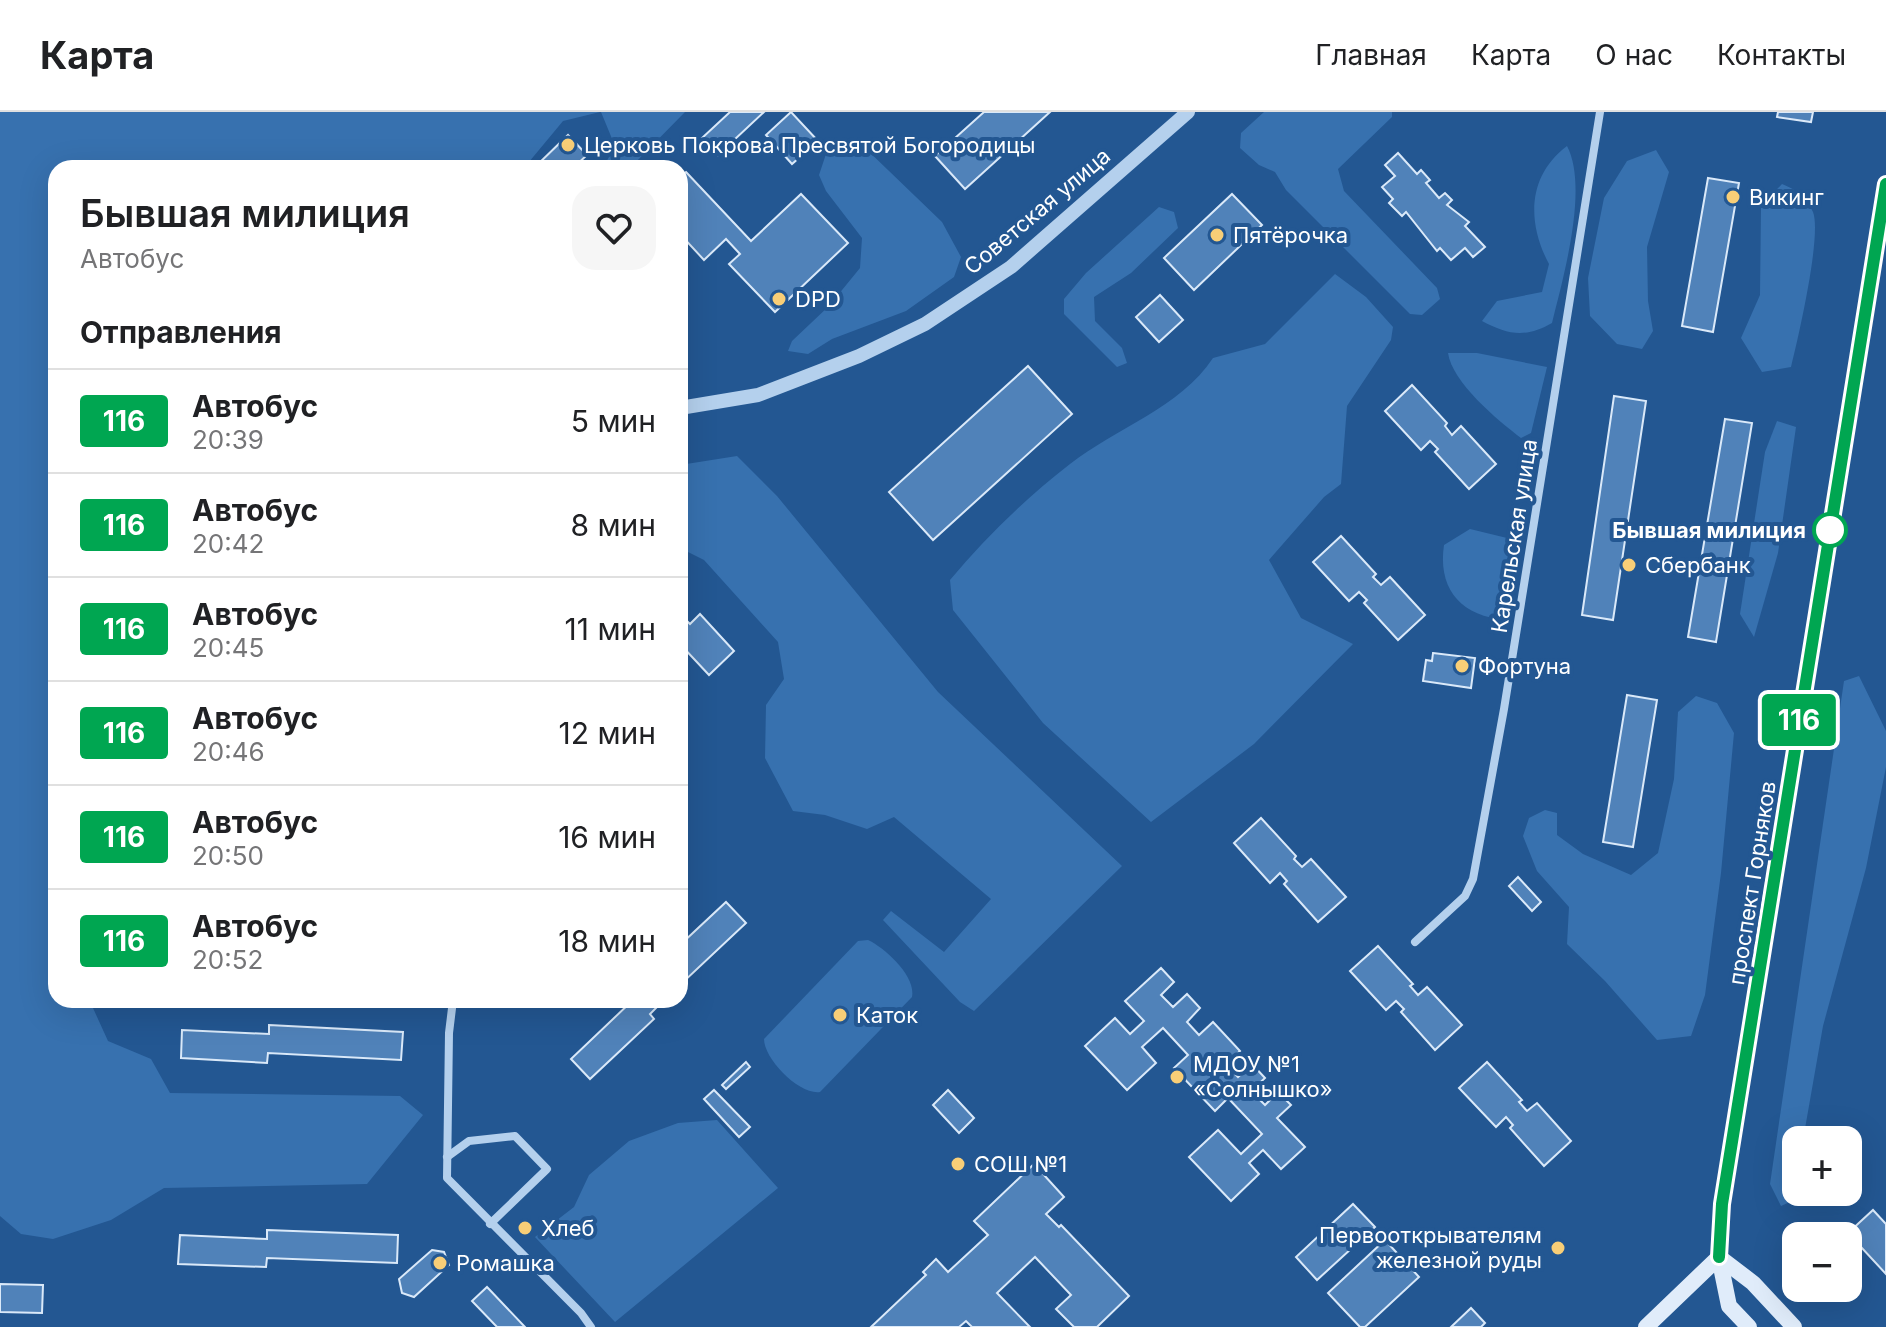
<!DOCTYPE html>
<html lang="ru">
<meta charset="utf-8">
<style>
body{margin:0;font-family:Inter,sans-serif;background:#f6f6f6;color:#202124;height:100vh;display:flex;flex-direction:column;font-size:30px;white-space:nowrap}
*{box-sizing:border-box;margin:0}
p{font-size:26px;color:#757577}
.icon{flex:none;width:44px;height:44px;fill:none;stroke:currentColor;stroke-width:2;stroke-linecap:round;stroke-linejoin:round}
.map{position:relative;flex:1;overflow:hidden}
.details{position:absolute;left:48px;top:48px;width:640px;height:848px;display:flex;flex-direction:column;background:#fff;border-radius:24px;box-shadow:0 8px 32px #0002}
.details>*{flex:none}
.badge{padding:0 16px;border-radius:6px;font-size:28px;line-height:52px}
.tools{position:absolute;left:1782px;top:1014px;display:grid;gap:16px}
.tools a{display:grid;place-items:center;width:80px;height:80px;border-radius:16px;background:#fff;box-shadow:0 8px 32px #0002;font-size:40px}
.map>.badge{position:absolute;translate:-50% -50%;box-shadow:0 0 0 4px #fff}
h2{padding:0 32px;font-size:30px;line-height:72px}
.round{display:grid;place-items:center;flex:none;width:84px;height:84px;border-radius:24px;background:#f6f6f6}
.summary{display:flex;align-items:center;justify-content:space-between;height:136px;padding:0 32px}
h1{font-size:38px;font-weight:600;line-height:60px}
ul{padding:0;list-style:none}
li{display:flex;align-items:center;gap:24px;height:104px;padding:0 32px;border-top:2px solid #e0e0e0}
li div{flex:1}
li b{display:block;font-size:30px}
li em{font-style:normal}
li .badge{min-width:88px;font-weight:700;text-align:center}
header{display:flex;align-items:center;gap:48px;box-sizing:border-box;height:112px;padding:0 40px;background:#fff;border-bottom:2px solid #e0e0e0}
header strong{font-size:38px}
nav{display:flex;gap:44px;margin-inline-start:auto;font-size:28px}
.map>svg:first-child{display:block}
.green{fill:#3771af}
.building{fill:#5082b9;stroke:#dae9f9;stroke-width:2}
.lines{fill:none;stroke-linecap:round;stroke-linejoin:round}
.minor{stroke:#b4d0ed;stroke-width:8}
.tertiary{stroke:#b4d0ed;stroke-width:14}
.secondary{stroke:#e0ecfa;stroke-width:16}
.line-casing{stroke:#fff;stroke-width:18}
.line{stroke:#00a651;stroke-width:12}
.poi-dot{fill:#f8ce77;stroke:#235792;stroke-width:3}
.stop-dot{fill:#fff;stroke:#00a651;stroke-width:4}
.labels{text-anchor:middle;stroke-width:8;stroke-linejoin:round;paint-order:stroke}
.poi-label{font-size:22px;fill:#fff;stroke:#235792;text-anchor:start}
.street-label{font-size:22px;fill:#fff;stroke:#235792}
.stop-label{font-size:22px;font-weight:bold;fill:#fff;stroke:#235792;text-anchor:end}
</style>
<header>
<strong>Карта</strong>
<nav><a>Главная</a><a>Карта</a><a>О нас</a><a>Контакты</a></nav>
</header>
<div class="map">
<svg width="1886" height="1215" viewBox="0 0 1886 1215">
<rect width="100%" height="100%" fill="#235792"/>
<!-- green -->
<g class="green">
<path d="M0,0H600L563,9L524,56H56V888H95L93,896L108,929L151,947L170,981L400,984L423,1003L367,1072L164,1076L111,1108L53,1127L21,1122L0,1104Z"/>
<path d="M601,0H685L630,56H603L615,34Z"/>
<path d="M1264,0H1392V5L1338,57L1344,79L1437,176L1440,187L1422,203L1410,202L1286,78L1275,60L1259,53L1240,36L1241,21Z"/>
<path d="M841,25L862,33L942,110L961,145L954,165L906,199L832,227L808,242L788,239L792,229L829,194L860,156L862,126L826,79L819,63L828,36Z"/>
<path d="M1567,34C1589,76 1563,166 1552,211C1526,226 1508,223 1482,209L1497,189L1542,180L1549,152C1527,111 1527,64 1567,34Z"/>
<path d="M1656,38L1669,60L1647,135L1648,189L1653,219L1642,237L1617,232L1590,204L1588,166L1604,86L1627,49Z"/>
<path d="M1782,72C1798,79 1806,84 1813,100C1822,123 1798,227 1791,255L1762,260L1741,226L1760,183L1761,94Z"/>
<path d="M1159,95L1174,100L1178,116L1131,161L1094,185L1095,209L1122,236L1127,251L1117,255L1064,202V187L1086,161Z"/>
<path d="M1335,162L1366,185L1393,215L1391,228L1347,294L1341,372L1324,385L1269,448L1301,506L1353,532L1254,632L1151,710L1043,611L953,498L950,468C985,426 1026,386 1070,352C1116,316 1180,296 1213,246L1265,232Z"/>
<path d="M1448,241H1477L1547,255L1531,321L1521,326C1497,308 1452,270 1448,241Z"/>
<path d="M1777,309L1796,315L1778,441L1754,525L1740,502L1765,340Z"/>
<path d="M737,344L777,384L938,580L1122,754L974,899L960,890L883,808L891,799L944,840L991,787L894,705L867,717L825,703L793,699L765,646L766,593L784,567L778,530L704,448L680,436V353Z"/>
<path d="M1470,417L1507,426L1512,443L1498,507C1457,501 1438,473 1444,433Z"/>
<path d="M1859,564L1886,619V655L1866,756L1823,914L1803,1028H1796V1065L1792,1089L1781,1094L1770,1072L1844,569Z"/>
<path d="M1696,584L1717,591L1734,621L1721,761L1705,883L1691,924L1657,928L1605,869L1567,832L1569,795L1537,759L1523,724L1529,706L1545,698L1557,701V723L1583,742L1631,763L1658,741L1674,667L1678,600Z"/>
<path d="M868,828C885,836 916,864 912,885L820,980C799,983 764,947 764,927L858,829Z"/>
<path d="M717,1008L778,1076L615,1210L535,1125L574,1095L589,1063L629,1029L678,1011Z"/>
</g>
<!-- building -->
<g class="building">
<path d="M730,0H764L718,43L702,26Z"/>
<path d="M791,0L818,29L792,52L766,23Z"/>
<path d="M984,0H1050L965,77L935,44Z"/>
<path d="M1778,0H1813L1811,10L1777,5Z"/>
<path d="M568,23L587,43L573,56H534Z"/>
<path d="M1398,41L1417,62L1421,58L1430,68L1426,71L1439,86L1445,81L1452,88L1447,93L1469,110L1465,114L1485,135L1473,145L1465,136L1451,148L1440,136L1437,139L1406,100L1402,104L1389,91L1393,87L1382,75L1395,64L1385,53Z"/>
<path d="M686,60L751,129L801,82L848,131L775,200L729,152L740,142L726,127L704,148L680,122V65Z"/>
<path d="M1708,66L1739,71L1713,220L1682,214Z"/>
<path d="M1232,82L1262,113L1194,178L1164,146Z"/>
<path d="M1160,183L1183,208L1159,230L1136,205Z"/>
<path d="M1028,254L1072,302L933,428L889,380Z"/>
<path d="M1412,273L1447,311L1445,314L1452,323L1461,314L1496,352L1469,377L1435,340L1438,337L1430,329L1421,338L1385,299Z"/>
<path d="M1614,284L1646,289L1613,508L1582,503Z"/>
<path d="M1725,307L1752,311L1716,530L1688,525Z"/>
<path d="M1341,424L1376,462L1373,465L1381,473L1390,465L1425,503L1398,528L1364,491L1367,488L1359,480L1349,489L1313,450Z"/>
<path d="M680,502L690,512L700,502L734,539L709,563L680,532Z"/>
<path d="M1433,541L1475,546L1471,576L1423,569L1426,548L1432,549Z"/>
<path d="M1627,583L1657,588L1633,735L1603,730Z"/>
<path d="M1261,706L1296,744L1294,747L1302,755L1311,747L1346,785L1318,810L1284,772L1287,769L1280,761L1270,771L1234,731Z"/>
<path d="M1518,765L1541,790L1532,799L1509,774Z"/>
<path d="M726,790L746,811L680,873V833Z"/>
<path d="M1378,834L1413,872L1410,874L1418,883L1427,875L1462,913L1435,938L1401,900L1404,897L1396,889L1386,898L1350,859Z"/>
<path d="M1161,856L1174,870L1161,883L1173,895L1187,882L1200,896L1187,910L1199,923L1213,910L1240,939L1226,953L1238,965L1252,952L1265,966L1251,979L1265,993L1278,980L1291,993L1277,1006L1305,1035L1281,1057L1263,1038L1249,1051L1259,1062L1231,1089L1189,1045L1218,1018L1241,1042L1262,1022L1228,986L1215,999L1174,956L1188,943L1163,916L1142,935L1156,951L1127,978L1085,934L1115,906L1130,922L1144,909L1125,889Z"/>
<path d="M633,888H664L650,902L654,907L590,967L571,947Z"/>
<path d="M269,913L403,920L401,948L268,941L267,951L181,946L182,918L269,922Z"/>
<path d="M746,950L750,955L726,977L722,973Z"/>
<path d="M1487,950L1522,988L1519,990L1527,999L1537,991L1571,1029L1544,1054L1510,1016L1513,1013L1506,1005L1496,1015L1459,976Z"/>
<path d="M714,978L750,1015L739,1025L704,987Z"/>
<path d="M948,978L974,1006L959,1021L933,993Z"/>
<path d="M1034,1052L1064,1085L1046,1102L1059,1115L1061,1113L1129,1184L1097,1215H1074L1056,1197L1071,1183L1035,1145L997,1181L1030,1215H972L966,1209L959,1215H871L926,1163L923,1160L936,1147L948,1160L988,1123L974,1109Z"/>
<path d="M1353,1092L1375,1115L1317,1168L1296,1145Z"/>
<path d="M1873,1098L1886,1112V1162L1848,1121Z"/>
<path d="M267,1118L398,1123L397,1151L267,1146L266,1155L178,1152L180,1123L267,1127Z"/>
<path d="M1385,1128L1419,1165L1365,1215H1360L1328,1181Z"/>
<path d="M432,1138L444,1140L449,1153L414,1185L402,1181L399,1167Z"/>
<path d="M0,1172L43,1173L42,1201L0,1200Z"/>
<path d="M487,1175L525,1215H497L472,1189Z"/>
<path d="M1471,1196L1485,1211L1481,1215H1451Z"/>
</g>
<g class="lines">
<!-- minor -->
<g class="minor">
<path d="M1415,830L1465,784L1473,767L1504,597L1600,0"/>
<path d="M453,888L449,921L447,1066L581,1201L591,1215"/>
<path d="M447,1045L469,1029L515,1024L547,1057L490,1112"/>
</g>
<!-- tertiary -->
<path class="tertiary" d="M680,296L758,283L859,244L925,212L1011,155L1188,0"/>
<!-- secondary -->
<g class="secondary">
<path d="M1719,1145L1753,1171L1794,1215"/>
<path d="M1646,1215L1719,1145"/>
<path d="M1749,1215L1729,1194L1719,1145L1722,1092L1886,72"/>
</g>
</g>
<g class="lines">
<!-- line casing -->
<g class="line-casing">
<path id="line" d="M1719,1145L1722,1092L1886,72"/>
</g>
<!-- line -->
<use href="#line" class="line"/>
</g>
<!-- markers -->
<g class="poi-dot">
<circle cx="568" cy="33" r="8"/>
<circle cx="1733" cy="85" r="8"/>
<circle cx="1217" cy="123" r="8"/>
<circle cx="779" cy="187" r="8"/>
<circle cx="1629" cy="453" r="8"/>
<circle cx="1462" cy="554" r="8"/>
<circle cx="840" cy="903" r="8"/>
<circle cx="1177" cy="965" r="8"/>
<circle cx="958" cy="1052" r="8"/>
<circle cx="525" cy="1116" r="8"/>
<circle cx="1558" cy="1136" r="8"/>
<circle cx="440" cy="1151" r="8"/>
</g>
<circle class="stop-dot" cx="1830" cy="418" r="16"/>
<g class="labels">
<!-- poi labels -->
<g class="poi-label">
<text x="584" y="41">Церковь Покрова Пресвятой Богородицы</text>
<text x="1749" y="93">Викинг</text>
<text x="1233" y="131">Пятёрочка</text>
<text x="795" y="195">DPD</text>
<text x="1645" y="461">Сбербанк</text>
<text x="1478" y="562">Фортуна</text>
<text x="856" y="911">Каток</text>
<text x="1193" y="960">МДОУ №1<tspan x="1193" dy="25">«Солнышко»</tspan></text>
<text x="974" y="1060">СОШ №1</text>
<text x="541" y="1124">Хлеб</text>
<text x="1542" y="1131" text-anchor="end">Первооткрывателям<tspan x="1542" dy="25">железной руды</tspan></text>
<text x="456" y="1159">Ромашка</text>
</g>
<!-- street labels -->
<g class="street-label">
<text transform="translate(1037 99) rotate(-40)" y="8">Советская улица</text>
<text transform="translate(1514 424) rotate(-81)" y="8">Карельская улица</text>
<text transform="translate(1752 771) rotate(-81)" y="8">проспект Горняков</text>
</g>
<!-- stop labels -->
<g class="stop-label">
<text x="1806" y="426">Бывшая милиция</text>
</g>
</g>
</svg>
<div class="tools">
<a>+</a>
<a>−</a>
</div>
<b class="badge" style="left:1799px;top:608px;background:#00a651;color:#fff">116</b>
<section class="details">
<div class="summary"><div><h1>Бывшая милиция</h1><p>Автобус</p></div><a class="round"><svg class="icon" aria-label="heart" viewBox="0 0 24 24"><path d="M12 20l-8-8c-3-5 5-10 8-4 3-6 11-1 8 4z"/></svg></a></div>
<h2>Отправления</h2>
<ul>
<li><span class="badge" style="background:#00a651;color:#fff">116</span><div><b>Автобус</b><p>20:39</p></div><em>5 мин</em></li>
<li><span class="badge" style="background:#00a651;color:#fff">116</span><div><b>Автобус</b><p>20:42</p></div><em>8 мин</em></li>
<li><span class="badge" style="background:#00a651;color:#fff">116</span><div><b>Автобус</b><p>20:45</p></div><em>11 мин</em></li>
<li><span class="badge" style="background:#00a651;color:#fff">116</span><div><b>Автобус</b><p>20:46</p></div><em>12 мин</em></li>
<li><span class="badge" style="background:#00a651;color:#fff">116</span><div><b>Автобус</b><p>20:50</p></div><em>16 мин</em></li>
<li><span class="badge" style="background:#00a651;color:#fff">116</span><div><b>Автобус</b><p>20:52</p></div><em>18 мин</em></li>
</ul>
</section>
</div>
